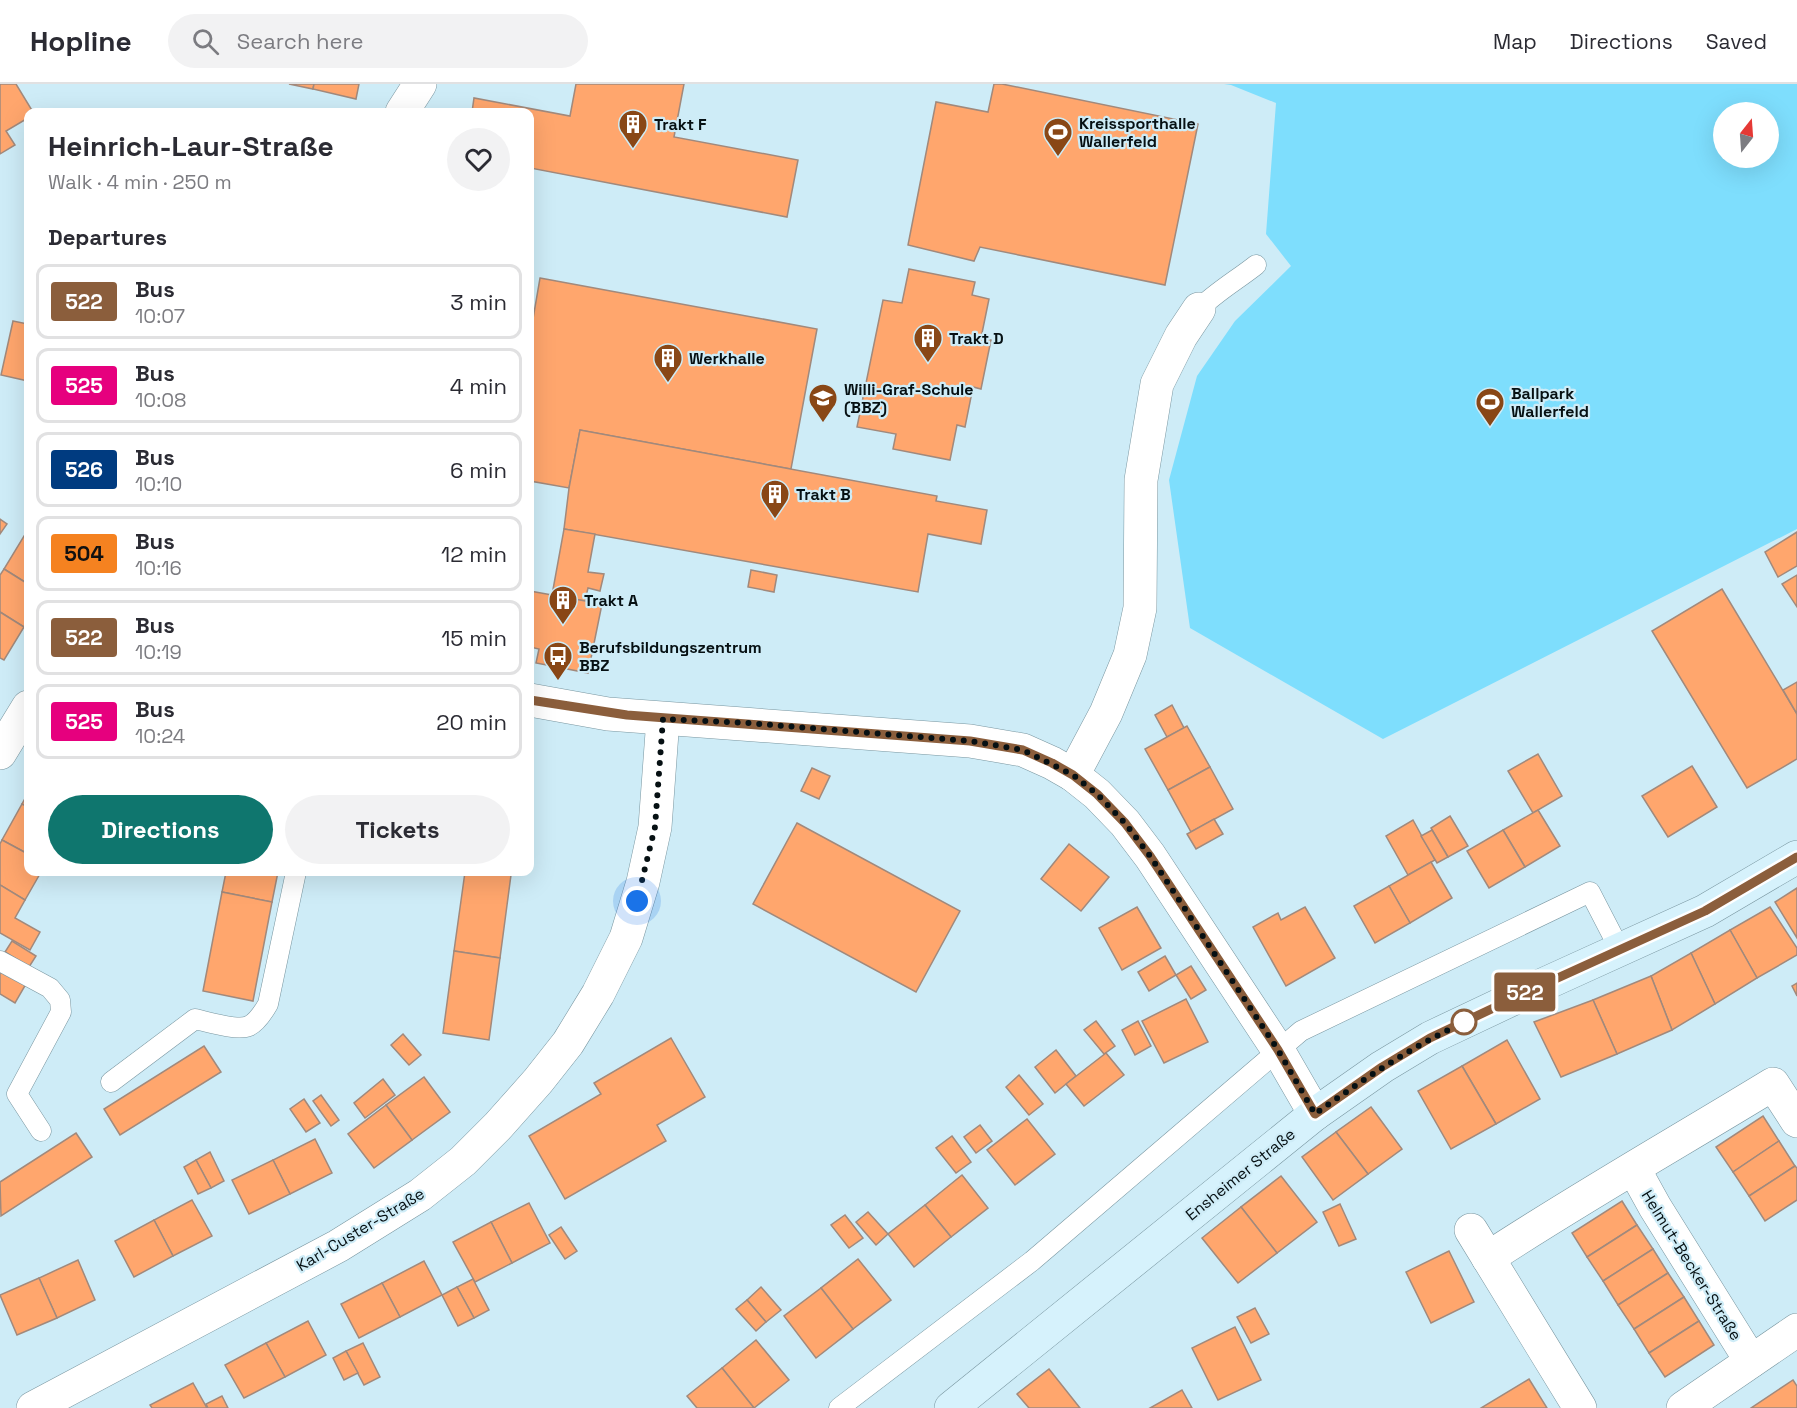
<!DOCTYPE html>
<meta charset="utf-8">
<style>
body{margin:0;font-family:"Space Grotesk",sans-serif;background:#f2f2f3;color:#2b2b33;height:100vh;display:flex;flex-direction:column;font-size:22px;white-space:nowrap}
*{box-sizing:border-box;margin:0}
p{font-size:20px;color:#7c7c81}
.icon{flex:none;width:33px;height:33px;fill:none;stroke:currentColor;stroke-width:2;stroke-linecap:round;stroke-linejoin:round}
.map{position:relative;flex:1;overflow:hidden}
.details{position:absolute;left:24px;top:24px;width:510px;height:768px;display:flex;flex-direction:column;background:#fff;border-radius:12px;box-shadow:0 6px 24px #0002}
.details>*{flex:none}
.badge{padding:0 12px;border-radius:4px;font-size:21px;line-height:39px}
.needle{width:39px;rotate:17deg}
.buttons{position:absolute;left:1713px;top:18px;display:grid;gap:12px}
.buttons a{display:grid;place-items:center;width:66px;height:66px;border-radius:50%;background:#fff;box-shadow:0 6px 24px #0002;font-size:30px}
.you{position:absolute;width:30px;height:30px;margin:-15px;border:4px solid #fff;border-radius:50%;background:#1a73e8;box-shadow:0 0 0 9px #1a73e833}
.map>.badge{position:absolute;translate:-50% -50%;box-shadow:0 0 0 3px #fff}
h2{padding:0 24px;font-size:22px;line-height:54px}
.round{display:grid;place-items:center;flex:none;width:63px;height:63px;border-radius:32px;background:#f2f2f3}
.overview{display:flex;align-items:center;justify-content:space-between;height:102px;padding:0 24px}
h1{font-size:28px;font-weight:700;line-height:45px}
.button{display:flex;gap:12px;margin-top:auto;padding:12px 24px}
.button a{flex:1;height:69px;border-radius:36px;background:#0f766e;color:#fff;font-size:24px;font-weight:700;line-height:69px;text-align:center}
.button a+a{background:#f2f2f3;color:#2b2b33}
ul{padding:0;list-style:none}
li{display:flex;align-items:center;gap:18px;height:75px;margin:0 12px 9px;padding:0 12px;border:3px solid #e1e1e2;border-radius:12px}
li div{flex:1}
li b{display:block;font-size:22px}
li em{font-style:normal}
li .badge{min-width:66px;font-weight:700;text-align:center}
header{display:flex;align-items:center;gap:36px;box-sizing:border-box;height:84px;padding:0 30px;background:#fff;border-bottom:2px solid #e1e1e2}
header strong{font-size:28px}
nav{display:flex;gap:33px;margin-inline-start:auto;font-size:21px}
.search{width:420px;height:54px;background:#f2f2f3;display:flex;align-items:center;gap:15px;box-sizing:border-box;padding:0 21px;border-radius:33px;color:#7c7c81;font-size:22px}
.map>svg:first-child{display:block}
.green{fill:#7edefd;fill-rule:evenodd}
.building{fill:#ffa66d;stroke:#a1897c;stroke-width:1.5}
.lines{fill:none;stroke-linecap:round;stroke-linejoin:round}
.lane-casing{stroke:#7996a0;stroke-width:21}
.street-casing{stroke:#7996a0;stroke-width:34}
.secondary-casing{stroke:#7996a0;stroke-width:34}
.lane{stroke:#fff;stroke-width:20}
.street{stroke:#fff;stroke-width:33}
.secondary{stroke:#d6f2fc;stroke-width:33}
.line-casing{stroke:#fff;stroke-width:14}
.line{stroke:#8b5e3c;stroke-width:9}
.walk{stroke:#061013;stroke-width:6;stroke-dasharray:0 10.8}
.stop-dot{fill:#fff;stroke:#8b5e3c;stroke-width:3}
.labels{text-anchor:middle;stroke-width:4.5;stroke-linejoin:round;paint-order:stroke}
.poi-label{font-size:16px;font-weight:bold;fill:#061013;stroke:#ceecf7;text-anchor:start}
.street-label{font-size:16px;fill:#061013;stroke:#ceecf7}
</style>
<header>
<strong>Hopline</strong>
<div class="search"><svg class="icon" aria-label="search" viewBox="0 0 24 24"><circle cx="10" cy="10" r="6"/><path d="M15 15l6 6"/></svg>Search here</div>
<nav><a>Map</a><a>Directions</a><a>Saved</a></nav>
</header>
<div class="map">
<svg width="1797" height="1324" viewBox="0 0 1797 1324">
<rect width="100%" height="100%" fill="#ceecf7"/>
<!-- green -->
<path class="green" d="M1224,0H1797V445L1383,655L1190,544L1169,396L1197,292L1235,237L1291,182L1266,150L1276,19L1231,1ZM1768,28V74H1724V28Z"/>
<!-- building -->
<g class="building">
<path d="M0,0H16L33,28H28V34L6,47L15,61L0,70Z"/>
<path d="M289,0H314L313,5Z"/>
<path d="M314,0H359L356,15L313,5Z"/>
<path d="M576,0H684L674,53L798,76L787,133L530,84V28H472L474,14L570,32Z"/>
<path d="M994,0H1002L1198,40L1165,201L980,163L974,177L908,161L936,18L988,28Z"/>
<path d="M909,185L975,198L972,211L989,215L981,254L991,256L981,305L973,303L965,343L957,341L950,376L893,365L896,350L857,343L883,216L902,219Z"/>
<path d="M540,194L817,245L791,385L580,346L569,404L530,397V252Z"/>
<path d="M13,237L28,240V297L1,291Z"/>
<path d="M580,346L937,412L936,417L987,426L981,460L928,450L918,508L564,445L569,404Z"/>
<path d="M0,435L7,440L0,450Z"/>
<path d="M564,445L595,450L588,488L604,490L600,507L588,504L585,517L552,511Z"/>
<path d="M1797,448V482L1778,493L1765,468Z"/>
<path d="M24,452L28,455V500L4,485Z"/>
<path d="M4,485L28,500V537L24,543L0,528V491Z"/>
<path d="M751,486L777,491L774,508L748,503Z"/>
<path d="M1797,491V523L1782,500Z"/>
<path d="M1722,505L1797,630V675L1747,704L1652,547Z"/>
<path d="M530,507L602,520L588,589L536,579L539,565L530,563Z"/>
<path d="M0,528L24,543L4,576L0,574Z"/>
<path d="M1797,598V630L1783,606Z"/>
<path d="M1172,621L1184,644L1167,653L1155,631Z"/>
<path d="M1187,642L1210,683L1168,706L1145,665Z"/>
<path d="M1538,670L1562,712L1533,729L1508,687Z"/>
<path d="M1692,682L1717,723L1668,753L1642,712Z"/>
<path d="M1210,683L1233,725L1191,748L1168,706Z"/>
<path d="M812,684L830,692L819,715L801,707Z"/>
<path d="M530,692H533L530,722Z"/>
<path d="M28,709V723L22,720Z"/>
<path d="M22,720L28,723V770L2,756Z"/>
<path d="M1538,726L1560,762L1525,783L1503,746Z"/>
<path d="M1450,732L1468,762L1448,773L1431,744Z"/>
<path d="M1214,735L1223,750L1196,765L1187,750Z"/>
<path d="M1413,736L1435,776L1408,791L1386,752Z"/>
<path d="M797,739L960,827L916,908L753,820Z"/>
<path d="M1432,746L1448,773L1437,779L1421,752Z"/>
<path d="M1503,746L1525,783L1489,804L1467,767Z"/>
<path d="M2,756L28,770V788H41L25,816L0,801V760Z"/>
<path d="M1069,760L1109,793L1081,827L1041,795Z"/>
<path d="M1431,778L1452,814L1410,839L1389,802Z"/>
<path d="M226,788H278L272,818L222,808Z"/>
<path d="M465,788H484L511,791L500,874L454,867Z"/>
<path d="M484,788H522V791Z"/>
<path d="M0,801L25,816L15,834L40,848L30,866L0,849Z"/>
<path d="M1389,802L1410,839L1375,859L1354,822Z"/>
<path d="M1797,804V854L1775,818Z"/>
<path d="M222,808L272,818L253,917L203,907Z"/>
<path d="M1137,823L1161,864L1122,886L1099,844Z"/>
<path d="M1305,823L1335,874L1286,902L1253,843L1278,829L1281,836Z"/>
<path d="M1770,823L1797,864V871L1757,894L1730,846Z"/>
<path d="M1730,846L1757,894L1715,920L1691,869Z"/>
<path d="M12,857L36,872L29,883L5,868Z"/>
<path d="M454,867L500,874L489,956L443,949Z"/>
<path d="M1691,869L1715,920L1672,946L1651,892Z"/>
<path d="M1165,872L1176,891L1149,907L1138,888Z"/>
<path d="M1191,882L1206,906L1191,915L1176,891Z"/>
<path d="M0,884L26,900L15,919L0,910Z"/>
<path d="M1651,892L1672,946L1617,970L1593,916Z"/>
<path d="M1797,899V912L1792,902Z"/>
<path d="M1186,915L1208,958L1164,979L1142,937Z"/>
<path d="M1593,916L1617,970L1561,993L1534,938Z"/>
<path d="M1096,937L1115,962L1104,970L1084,946Z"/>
<path d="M1138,937L1151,962L1135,971L1122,946Z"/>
<path d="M403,950L421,971L409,981L391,961Z"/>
<path d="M671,954L705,1013L657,1041L666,1057L565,1115L529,1052L601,1010L594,999Z"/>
<path d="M1507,956L1540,1015L1496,1040L1462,982Z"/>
<path d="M204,962L221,988L120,1051L104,1025Z"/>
<path d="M1056,966L1076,992L1055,1009L1035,983Z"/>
<path d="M1106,969L1124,991L1084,1022L1066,1000Z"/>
<path d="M1462,982L1496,1040L1451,1065L1418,1007Z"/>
<path d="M1019,991L1043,1020L1029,1031L1006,1003Z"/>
<path d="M424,993L450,1028L412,1056L386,1021Z"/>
<path d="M383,995L395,1011L365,1034L354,1019Z"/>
<path d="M321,1011L339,1036L331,1042L313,1017Z"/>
<path d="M304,1015L320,1039L306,1048L290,1025Z"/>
<path d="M386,1021L412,1056L374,1084L348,1050Z"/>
<path d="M1371,1023L1402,1065L1368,1090L1336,1048Z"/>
<path d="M1763,1032L1779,1057L1733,1088L1716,1063Z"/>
<path d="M1027,1035L1055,1070L1015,1101L987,1066Z"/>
<path d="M980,1041L992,1057L976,1069L964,1053Z"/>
<path d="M1336,1048L1368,1090L1333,1116L1302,1073Z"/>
<path d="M76,1049L92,1073L1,1132L0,1098Z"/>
<path d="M952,1052L971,1078L956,1089L936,1064Z"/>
<path d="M315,1055L332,1089L290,1110L273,1076Z"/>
<path d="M1779,1057L1795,1082L1749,1112L1733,1088Z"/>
<path d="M210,1068L224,1097L211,1104L196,1076Z"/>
<path d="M196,1076L211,1104L198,1110L184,1083Z"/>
<path d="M273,1076L290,1110L249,1130L232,1096Z"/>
<path d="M1795,1082L1797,1084V1116L1765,1137L1749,1112Z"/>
<path d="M962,1091L988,1124L951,1153L925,1121Z"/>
<path d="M1281,1092L1317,1138L1277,1169L1241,1123Z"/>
<path d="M192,1116L212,1152L173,1172L154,1136Z"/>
<path d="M1622,1117L1637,1141L1587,1173L1572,1149Z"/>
<path d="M529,1119L550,1159L512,1179L491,1138Z"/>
<path d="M1340,1120L1356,1155L1339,1162L1323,1128Z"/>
<path d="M925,1121L951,1153L914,1183L888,1150Z"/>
<path d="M1241,1123L1277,1169L1238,1199L1202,1154Z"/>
<path d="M868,1128L888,1150L876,1161L856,1138Z"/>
<path d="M845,1131L863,1154L849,1164L831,1141Z"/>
<path d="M154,1136L173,1172L134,1193L115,1157Z"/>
<path d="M491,1138L512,1179L475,1198L453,1158Z"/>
<path d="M1637,1141L1653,1165L1603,1197L1587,1173Z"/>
<path d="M561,1143L577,1167L565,1175L549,1151Z"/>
<path d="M1653,1165L1668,1189L1618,1221L1603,1197Z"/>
<path d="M1449,1167L1474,1218L1431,1239L1406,1188Z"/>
<path d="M858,1175L891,1216L853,1245L821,1204Z"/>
<path d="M78,1176L95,1216L57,1234L39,1194Z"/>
<path d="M424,1177L442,1211L400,1233L382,1199Z"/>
<path d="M1668,1189L1684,1213L1634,1245L1618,1221Z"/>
<path d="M39,1194L57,1234L17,1251L0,1211Z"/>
<path d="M473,1195L489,1226L474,1234L457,1203Z"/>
<path d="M382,1199L400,1233L359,1254L341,1220Z"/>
<path d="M457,1203L474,1234L458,1242L442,1211Z"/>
<path d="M761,1203L781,1226L766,1238L747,1216Z"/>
<path d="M821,1204L853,1245L816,1274L784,1232Z"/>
<path d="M1684,1213L1699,1237L1649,1269L1634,1245Z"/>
<path d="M747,1216L766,1238L756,1247L736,1225Z"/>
<path d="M1255,1224L1269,1250L1251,1259L1237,1233Z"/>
<path d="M308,1237L326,1271L285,1293L266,1259Z"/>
<path d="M1699,1237L1714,1261L1665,1293L1649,1269Z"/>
<path d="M1235,1243L1261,1296L1218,1316L1192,1264Z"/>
<path d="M756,1256L789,1296L754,1324L722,1284Z"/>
<path d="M266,1259L285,1293L244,1314L225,1281Z"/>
<path d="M363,1259L380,1293L364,1301L346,1267Z"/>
<path d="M346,1267L358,1289L344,1296L333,1274Z"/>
<path d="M722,1284L754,1324H697L687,1312Z"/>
<path d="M1049,1285L1080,1324H1029L1017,1310Z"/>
<path d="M1529,1295L1547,1324H1481Z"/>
<path d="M1793,1296L1797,1302V1324H1751Z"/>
<path d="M193,1299L207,1324H152L150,1321Z"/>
<path d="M1182,1306L1192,1324H1150Z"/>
<path d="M222,1312L228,1324H208L206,1320Z"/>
</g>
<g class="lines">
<!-- lane casing -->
<g class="lane-casing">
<g id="lane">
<path d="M1199,225C1216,208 1237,196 1256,181"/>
<path d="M0,877L50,904L60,916L61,928L17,1010L41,1047"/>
<path d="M111,998L195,935C208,938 237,947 249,942C257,938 264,927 268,920L296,788"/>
<path d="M839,1324L1032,1177L1301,947L1590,808L1620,866"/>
</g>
</g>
<!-- street casing -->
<g class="street-casing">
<g id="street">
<path d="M402,28L420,0"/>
<path d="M530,616L608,630L970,657L1023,666L1052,679L1073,691L1097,710L1125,739L1150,772L1278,966L1315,1030"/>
<path d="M0,669L28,623"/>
<path d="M1073,691L1106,629L1130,571L1140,524L1141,396L1157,300L1181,252L1199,225"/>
<path d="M1634,1085L1655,1123L1751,1277"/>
<path d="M1471,1146L1580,1324"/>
<path d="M1488,1174C1581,1113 1678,1058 1773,1000L1797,1037"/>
<path d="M33,1324L338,1162L420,1111L463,1077L498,1042L538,997L568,959L598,910L626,854L643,798L655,743L663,635"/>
<path d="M1683,1324L1797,1246"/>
</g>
</g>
<!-- secondary casing -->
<g class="secondary-casing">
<path id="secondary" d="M951,1324L1315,1030L1382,983L1430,954L1540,902L1705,827L1797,773"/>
</g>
<!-- lane -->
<use href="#lane" class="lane"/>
<!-- street -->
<use href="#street" class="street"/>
<!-- secondary -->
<use href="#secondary" class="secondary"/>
</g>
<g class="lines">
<!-- line casing -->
<g class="line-casing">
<path id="line" d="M530,616L627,631L970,657L1023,666L1052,679L1073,691L1097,710L1125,739L1150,772L1278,966L1315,1030L1382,983L1430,954L1540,902L1705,827L1797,773"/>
</g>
<!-- line -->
<use href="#line" class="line"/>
<!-- walk -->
<path class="walk" d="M637,817L655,743L663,635L747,639L970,657L1023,666L1073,691L1097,710L1125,739L1150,772L1278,966L1315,1030C1364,995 1412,962 1467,937L1464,938"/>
</g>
<!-- icons -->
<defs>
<g id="building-pin" transform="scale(1.5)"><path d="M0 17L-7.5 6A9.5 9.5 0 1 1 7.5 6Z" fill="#894716" stroke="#ceecf7"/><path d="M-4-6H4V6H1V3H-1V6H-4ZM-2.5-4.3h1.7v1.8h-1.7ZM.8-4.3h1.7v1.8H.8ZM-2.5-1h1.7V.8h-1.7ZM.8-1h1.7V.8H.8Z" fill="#fff"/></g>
<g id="stadium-pin" transform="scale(1.5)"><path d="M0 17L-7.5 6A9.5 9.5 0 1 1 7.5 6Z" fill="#894716" stroke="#ceecf7"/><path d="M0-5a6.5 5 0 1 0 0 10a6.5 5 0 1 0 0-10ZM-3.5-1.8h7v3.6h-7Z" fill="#fff"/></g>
<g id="school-pin" transform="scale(1.5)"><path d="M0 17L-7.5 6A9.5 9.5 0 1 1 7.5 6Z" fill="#894716" stroke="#ceecf7"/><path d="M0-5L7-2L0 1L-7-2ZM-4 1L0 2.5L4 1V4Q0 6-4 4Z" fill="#fff"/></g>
<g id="bus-pin" transform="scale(1.5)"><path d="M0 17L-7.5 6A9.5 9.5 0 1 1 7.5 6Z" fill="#894716" stroke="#ceecf7"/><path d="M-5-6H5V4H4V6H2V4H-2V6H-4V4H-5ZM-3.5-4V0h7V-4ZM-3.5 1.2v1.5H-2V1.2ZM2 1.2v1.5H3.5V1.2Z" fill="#fff"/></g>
</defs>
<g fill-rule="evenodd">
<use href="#building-pin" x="633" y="40"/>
<use href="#stadium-pin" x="1058" y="48"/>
<use href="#building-pin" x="928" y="254"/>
<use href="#building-pin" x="668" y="274"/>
<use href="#school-pin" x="823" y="314"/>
<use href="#stadium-pin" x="1490" y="318"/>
<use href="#building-pin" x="775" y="410"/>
<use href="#building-pin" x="563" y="516"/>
<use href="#bus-pin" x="558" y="572"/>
</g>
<!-- markers -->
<circle class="stop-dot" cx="1464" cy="938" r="12"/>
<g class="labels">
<!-- poi labels -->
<g class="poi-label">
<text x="1079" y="45">Kreissporthalle<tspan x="1079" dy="18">Wallerfeld</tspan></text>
<text x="654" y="46">Trakt F</text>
<text x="949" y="260">Trakt D</text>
<text x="689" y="280">Werkhalle</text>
<text x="844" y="311">Willi-Graf-Schule<tspan x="844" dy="18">(BBZ)</tspan></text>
<text x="1511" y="315">Ballpark<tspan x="1511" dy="18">Wallerfeld</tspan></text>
<text x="796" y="416">Trakt B</text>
<text x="584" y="522">Trakt A</text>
<text x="579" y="569">Berufsbildungszentrum<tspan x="579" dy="18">BBZ</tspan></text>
</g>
<!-- street labels -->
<g class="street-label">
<text transform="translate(1240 1090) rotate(-39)" y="6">Ensheimer Straße</text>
<text transform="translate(360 1145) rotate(-31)" y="6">Karl-Custer-Straße</text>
<text transform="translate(1692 1181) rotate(58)" y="6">Helmut-Becker-Straße</text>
</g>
</g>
</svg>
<div class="buttons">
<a><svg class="needle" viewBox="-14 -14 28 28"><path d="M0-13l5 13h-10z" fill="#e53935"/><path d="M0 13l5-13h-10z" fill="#7c7c81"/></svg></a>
</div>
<div class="you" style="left:637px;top:817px"></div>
<b class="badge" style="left:1525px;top:908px;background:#8b5e3c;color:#fff">522</b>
<section class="details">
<div class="overview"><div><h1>Heinrich-Laur-Straße</h1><p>Walk · 4 min · 250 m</p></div><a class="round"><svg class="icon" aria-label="heart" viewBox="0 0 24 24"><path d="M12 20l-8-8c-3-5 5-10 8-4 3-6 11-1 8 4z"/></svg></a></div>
<h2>Departures</h2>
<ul>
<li><span class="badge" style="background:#8b5e3c;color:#fff">522</span><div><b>Bus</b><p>10:07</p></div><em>3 min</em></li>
<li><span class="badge" style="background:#e6007e;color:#fff">525</span><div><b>Bus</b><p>10:08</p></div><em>4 min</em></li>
<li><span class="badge" style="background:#003b80;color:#fff">526</span><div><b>Bus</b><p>10:10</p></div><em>6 min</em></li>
<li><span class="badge" style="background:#f58220;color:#111">504</span><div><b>Bus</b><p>10:16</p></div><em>12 min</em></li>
<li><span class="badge" style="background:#8b5e3c;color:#fff">522</span><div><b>Bus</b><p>10:19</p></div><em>15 min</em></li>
<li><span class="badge" style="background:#e6007e;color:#fff">525</span><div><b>Bus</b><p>10:24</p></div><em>20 min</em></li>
</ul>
<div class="button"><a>Directions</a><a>Tickets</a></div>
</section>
</div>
